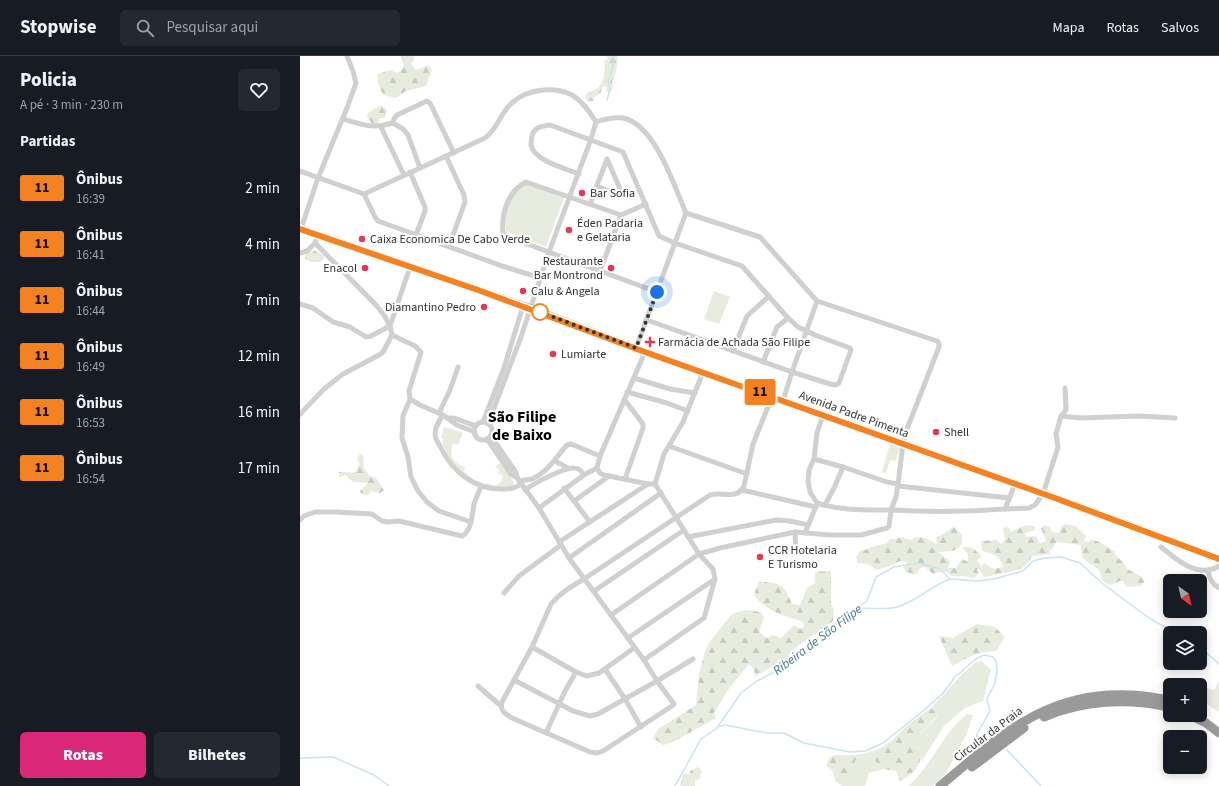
<!DOCTYPE html>
<html lang="pt">
<meta charset="utf-8">
<style>
body{margin:0;font-family:"Source Sans 3",sans-serif;background:#242831;color:#f1f3f6;height:100vh;display:flex;flex-direction:column;font-size:15px;white-space:nowrap}
*{box-sizing:border-box;margin:0}
p{font-size:13px;color:#9ea1a6}
.icon{flex:none;width:22px;height:22px;fill:none;stroke:currentColor;stroke-width:2;stroke-linecap:round;stroke-linejoin:round}
.map{position:relative;flex:1;overflow:hidden}
.details{display:flex;flex-direction:column;background:#171b24;width:300px}
.details>*{flex:none}
.badge{padding:0 8px;border-radius:3px;font-size:14px;line-height:26px}
.needle{width:26px;rotate:146deg}
.fabs{position:absolute;left:863px;top:518px;display:grid;gap:8px}
.fabs a{display:grid;place-items:center;width:44px;height:44px;border-radius:6px;background:#171b24;box-shadow:0 2px 10px #0003;font-size:20px}
.you{position:absolute;width:20px;height:20px;margin:-10px;border:3px solid #fff;border-radius:50%;background:#1a73e8;box-shadow:0 0 0 6px #1a73e833}
.map>.badge{position:absolute;translate:-50% -50%;box-shadow:0 0 0 2px #fff}
h2{padding:0 20px;font-size:15px;line-height:36px}
.round{display:grid;place-items:center;flex:none;width:42px;height:42px;border-radius:6px;background:#242831}
.head{display:flex;align-items:center;justify-content:space-between;height:68px;padding:0 20px}
h1{font-size:19px;font-weight:800;line-height:30px}
.action{display:flex;gap:8px;margin-top:auto;padding:8px 20px}
.action a{flex:1;height:46px;border-radius:6px;background:#db2777;color:#fff;font-size:16px;font-weight:800;line-height:46px;text-align:center}
.action a+a{background:#242831;color:#f1f3f6}
ul{padding:0;list-style:none}
li{display:flex;align-items:center;gap:12px;height:56px;padding:0 20px}
li div{flex:1}
li b{display:block;font-size:15px}
li em{font-style:normal}
li .badge{min-width:44px;font-weight:700;text-align:center}
header{display:flex;align-items:center;gap:24px;box-sizing:border-box;height:56px;padding:0 20px;background:#171b24;border-bottom:1px solid #363941}
header strong{font-size:19px}
nav{display:flex;gap:22px;margin-inline-start:auto;font-size:14px}
.search{width:280px;height:36px;background:#242831;display:flex;align-items:center;gap:10px;box-sizing:border-box;padding:0 14px;border-radius:6px;color:#9ea1a6;font-size:15px}
main{display:flex;flex:1;min-height:0}
.map>svg:first-child{display:block}
.green{fill:#e7ecdf}
.forest{fill:url(#forest-firs)}
.lines{fill:none;stroke-linecap:round;stroke-linejoin:round}
.stream{stroke:#cce2ec;stroke-width:1.5}
.street{stroke:#d0d0d0;stroke-width:5}
.primary{stroke:#ababab;stroke-width:8}
.highway{stroke:#9a9a9a;stroke-width:9}
.line-casing{stroke:#fff;stroke-width:9}
.line{stroke:#f58220;stroke-width:6}
.walk{stroke:#333;stroke-width:4;stroke-dasharray:0 7.2}
.poi-dot{fill:#e73850;stroke:#fff;stroke-width:1.5}
.stop-dot{fill:#fff;stroke:#f58220;stroke-width:2}
.labels{text-anchor:middle;stroke-width:4;stroke-linejoin:round;paint-order:stroke}
.poi-label{font-size:12px;fill:#333;stroke:#fff;text-anchor:start}
.street-label{font-size:12px;fill:#333;stroke:#fff}
.water-label{font-size:13px;font-style:italic;fill:#3e7a97;stroke:#fff}
.district-label{font-size:16px;font-weight:bold;fill:#000;stroke:#fff}
</style>
<header>
<strong>Stopwise</strong>
<div class="search"><svg class="icon" aria-label="search" viewBox="0 0 24 24"><circle cx="10" cy="10" r="6"/><path d="M15 15l6 6"/></svg>Pesquisar aqui</div>
<nav><a>Mapa</a><a>Rotas</a><a>Salvos</a></nav>
</header>
<main>
<section class="details">
<div class="head"><div><h1>Policia</h1><p>A pé · 3 min · 230 m</p></div><a class="round"><svg class="icon" aria-label="heart" viewBox="0 0 24 24"><path d="M12 20l-8-8c-3-5 5-10 8-4 3-6 11-1 8 4z"/></svg></a></div>
<h2>Partidas</h2>
<ul>
<li><span class="badge" style="background:#f58220;color:#111">11</span><div><b>Ônibus</b><p>16:39</p></div><em>2 min</em></li>
<li><span class="badge" style="background:#f58220;color:#111">11</span><div><b>Ônibus</b><p>16:41</p></div><em>4 min</em></li>
<li><span class="badge" style="background:#f58220;color:#111">11</span><div><b>Ônibus</b><p>16:44</p></div><em>7 min</em></li>
<li><span class="badge" style="background:#f58220;color:#111">11</span><div><b>Ônibus</b><p>16:49</p></div><em>12 min</em></li>
<li><span class="badge" style="background:#f58220;color:#111">11</span><div><b>Ônibus</b><p>16:53</p></div><em>16 min</em></li>
<li><span class="badge" style="background:#f58220;color:#111">11</span><div><b>Ônibus</b><p>16:54</p></div><em>17 min</em></li>
</ul>
<div class="action"><a>Rotas</a><a>Bilhetes</a></div>
</section>
<div class="map">
<svg width="919" height="730" viewBox="0 0 919 730">
<defs>
<pattern id="forest-firs" width="22" height="20" patternUnits="userSpaceOnUse"><rect width="22" height="20" fill="#e7ecdf"/><path d="M5 1l3.5 6h-7zM16 11l3.5 6h-7z" fill="#c7cbc0"/></pattern>
</defs>
<rect width="100%" height="100%" fill="#fff"/>
<!-- green -->
<g class="green">
<path d="M226,127L264,142L246,191L206,175C204,150 207,143 226,127Z"/>
<path d="M414,235L430,241L419,268L404,263Z"/>
<path d="M144,371L163,377L158,389L153,387C149,398 152,407 163,410L165,412L164,416L168,418L166,420C152,407 148,404 142,385L144,384L141,382Z"/>
<path d="M590,388L600,392L595,405L590,404L586,417L582,416Z"/>
<path d="M200,407L213,424V430L199,432L185,429L186,427L194,430L200,427L203,420L198,417L199,413L195,411Z"/>
<path d="M682,605L691,614L683,645L665,652L644,670L621,706L622,695L611,688L638,660L631,652L662,618L676,606Z"/>
<path d="M919,625V656L900,644V631L914,634Z"/>
<path d="M667,658L673,659L667,677L646,717L633,730H609C632,708 644,676 667,658Z"/>
<path d="M571,700L583,713L569,717L565,730H543L551,717L556,703Z"/>
</g>
<!-- forest -->
<g class="forest">
<path d="M99,0H114V3L111,8L116,14L128,9L132,14L126,30L106,35L96,42L83,39L77,25L78,18L90,14L98,17L104,11L101,1Z"/>
<path d="M306,0H317C318,8 316,18 312,25L313,31L311,36H306L307,30L302,31C301,36 301,39 295,40L293,45H287L285,41L288,36C290,35 292,36 295,34C304,29 306,15 304,6L308,2Z"/>
<path d="M79,50H83L87,55L85,62H80L78,68H72L67,60L68,57Z"/>
<path d="M9,195H15L23,199L24,203L20,206H11L5,203V199Z"/>
<path d="M60,398L63,399L64,412L70,421L72,420L77,423L84,434L80,437L71,435L68,439L61,438L60,435L68,427L53,426L46,419L39,421V416C45,415 50,418 56,416L58,410L60,409L57,402Z"/>
<path d="M765,468L776,470L786,480L784,485L789,486L791,483L799,486L814,495L817,501L823,506L827,513L841,520L845,525L840,530L827,531L822,524L811,529L803,525C802,523 801,519 800,516C793,504 780,510 781,489L756,486L753,492L749,494L751,498L733,500L724,511L714,515L684,521L679,513L677,514L679,518L674,522L663,520H651L647,516H638L633,518L625,511L620,512L616,519L606,516L603,512L607,506L600,505L590,510L577,514L567,508L558,507L556,501L560,495L565,494L571,491L587,487L590,483H595L602,481L611,484C620,477 628,484 637,488L636,481C644,479 647,474 654,471L662,479V488C654,497 650,495 638,496L650,505L648,512H656L662,503L668,506V499L663,491C671,490 677,495 682,501L677,504L681,509L680,512L684,507L694,513L703,511C700,500 693,497 682,495L681,485L697,484L701,488L705,483L703,472L708,471L711,476C721,472 723,468 734,470L736,474L725,477L726,481L736,480L739,487L746,485L741,472L745,469L750,471L752,476L759,477L761,471Z"/>
<path d="M531,515V548L534,553L533,565L491,595L488,601L455,621L454,613L449,608L427,635L414,657L416,662L371,687L363,689L353,682L358,673L396,649L399,618L405,595L411,584L432,558L446,554L460,556L464,561L459,576L467,582L473,579L481,582L494,569L500,573L504,571L503,566C486,560 463,555 454,538L459,525C481,528 484,527 492,548L500,549L507,532L515,527V516Z"/>
<path d="M677,568L695,571L705,581L696,595C679,595 666,602 652,610L639,580L653,582Z"/>
<path d="M631,652L638,659L611,688L622,695C620,711 614,718 600,725L596,715L583,713L571,700L556,703L551,717L543,730L536,726L533,716L526,709C530,695 540,700 552,699C559,699 569,697 576,694C590,689 600,676 610,667C617,662 624,657 631,652Z"/>
<path d="M398,711L402,715L399,723L395,725V730H380L383,718H389L391,714Z"/>
</g>
<g class="lines">
<!-- stream -->
<g class="stream">
<path d="M307,44L310,33L308,25C312,16 314,9 313,0"/>
<path d="M557,552C569,552 586,554 597,551C617,545 631,530 650,523"/>
<path d="M900,591L919,608"/>
<path d="M417,671L425,669L467,677H484L504,687L550,696L565,695L583,687L623,655L643,637L655,621L677,602L684,599L693,601L696,605L697,615L695,627L687,643L690,655L677,678V691"/>
<path d="M707,694L741,730"/>
<path d="M0,702L33,701L74,719L89,730"/>
<path d="M375,730L401,683L417,672L441,637L457,625L488,609L521,578L567,545L576,521L594,511L618,507L640,513L650,523L678,525L694,523L723,515L733,505L745,502L761,501L780,507L803,528L849,562L875,577"/>
</g>
<!-- street -->
<g class="street">
<path d="M43,63C62,69 73,73 93,67L103,73L108,79L120,112"/>
<path d="M296,66C305,63 314,61 323,62C355,68 374,130 386,157L336,292"/>
<path d="M93,67L94,63L97,59L127,45L130,47L154,97"/>
<path d="M81,71L104,119"/>
<path d="M146,100L164,139L165,146L149,190"/>
<path d="M0,115L64,138L185,82C199,72 200,56 213,46C228,33 254,30 272,39C282,45 290,56 296,66L291,83L249,196L221,281L188,368"/>
<path d="M110,116L125,151V155L116,179"/>
<path d="M279,118C265,112 234,105 231,89C231,86 232,82 232,80C234,71 242,70 250,69L323,96L359,180L375,187L442,210L488,262L498,271L515,279L550,292L551,294L539,327L536,329L530,328L492,316L347,264"/>
<path d="M64,138L75,161L78,165L202,210L241,222"/>
<path d="M290,148L307,103L321,135L320,139H317L297,130"/>
<path d="M346,148L321,159L226,126C211,134 205,148 203,163C203,167 202,172 203,176C204,179 208,181 211,182L357,236"/>
<path d="M386,157L460,181L517,245L637,285L639,287V291L607,373L603,388L598,428L587,426L543,411L514,403"/>
<path d="M1,173L18,122L47,52L56,27L53,15L47,0"/>
<path d="M0,197L7,195L15,187"/>
<path d="M300,215L321,159"/>
<path d="M0,248L13,252L33,266L50,271L66,281L71,280L90,270L110,211"/>
<path d="M92,279L115,290L121,296L109,335L110,343L120,349L143,359"/>
<path d="M433,295L447,260L469,240"/>
<path d="M345,296L300,400L297,412L300,417L304,419L348,428H355"/>
<path d="M463,306L477,271L488,262"/>
<path d="M334,322L370,333L395,337"/>
<path d="M327,336L367,347L388,355"/>
<path d="M110,343L103,360L102,382L108,401L111,421L118,435L127,446L139,455L171,466"/>
<path d="M324,343L343,368V372L325,423"/>
<path d="M483,345L492,316L517,245"/>
<path d="M139,357L150,334L158,311"/>
<path d="M0,358L24,333L43,318L79,299L83,296L92,279L90,270L84,259L76,249L15,187L18,179"/>
<path d="M523,359L517,377L514,403L509,414L508,425L510,436L517,447C542,455 566,454 591,454L596,441L598,428"/>
<path d="M761,360L781,362L839,360L875,362"/>
<path d="M149,362H154L176,370"/>
<path d="M183,366L204,312L223,250"/>
<circle cx="183" cy="375" r="9"/>
<path d="M175,376L157,369L143,359C139,365 135,371 135,378C135,383 139,388 141,392C152,415 174,433 201,433C211,433 213,433 221,428"/>
<path d="M191,380L215,415L218,423L239,452L269,502L344,604L357,625L374,648L372,650L303,695L297,697L290,696L212,662C206,658 199,655 202,646L232,591L251,548C260,537 272,530 284,523L410,439C424,435 436,445 444,430L453,388L472,341"/>
<path d="M187,383L211,418L217,422"/>
<path d="M369,390L447,418"/>
<path d="M255,405L268,412"/>
<path d="M219,425C223,424 228,424 232,423C248,416 256,401 267,389L271,388L300,400"/>
<path d="M598,430L709,442"/>
<path d="M264,432L290,466"/>
<path d="M225,434C233,428 264,411 274,412C279,412 281,415 284,419"/>
<path d="M442,434L516,451"/>
<path d="M274,445L309,420"/>
<path d="M525,449L534,432L543,411"/>
<path d="M239,452L284,419L297,412"/>
<path d="M705,453L729,452L735,449L743,438L758,391L756,378L761,360L766,354L765,332"/>
<path d="M0,464L4,460L15,456H35L72,458L82,465L88,466L99,465L162,480C172,475 172,458 174,448C176,442 179,436 181,430"/>
<path d="M495,476L496,495"/>
<path d="M505,477L517,448"/>
<path d="M388,481L476,464L490,465L508,469"/>
<path d="M259,486L348,428"/>
<path d="M861,491C877,504 898,523 919,510"/>
<path d="M269,502L361,437"/>
<path d="M908,514C909,523 912,528 919,532"/>
<path d="M294,535L384,474"/>
<path d="M204,537L219,520L261,489"/>
<path d="M311,559L399,498L420,492L495,476L530,479H561L587,472L589,470L591,454C629,456 667,456 705,453L715,428"/>
<path d="M328,582L415,523"/>
<path d="M232,591L276,616L265,635L246,677"/>
<path d="M344,604L404,562L415,523L413,513L399,498L355,428L364,398L383,366L403,316"/>
<path d="M305,613L325,643L341,671"/>
<path d="M276,616L287,620L299,617L334,592"/>
<path d="M214,624L273,655L290,660L298,658L357,625L393,603"/>
<path d="M178,630L201,650"/>
</g>
<!-- primary -->
<path class="primary" d="M0,173L230,252L345,296L755,442L919,503"/>
<!-- highway -->
<g class="highway">
<path d="M890,659L906,667L919,677"/>
<path d="M744,661C783,644 828,642 869,651"/>
<path d="M672,711L724,672"/>
<path d="M640,730C693,686 737,643 809,639C829,638 851,639 870,645"/>
</g>
</g>
<g class="lines">
<!-- line casing -->
<g class="line-casing">
<path id="line" d="M0,173L178,234L345,296L755,442L919,503"/>
</g>
<!-- line -->
<use href="#line" class="line"/>
<!-- walk -->
<path class="walk" d="M240,256L336,292L357,236"/>
</g>
<!-- markers -->
<g class="poi-dot">
<circle cx="282" cy="137" r="4"/>
<circle cx="269" cy="174" r="4"/>
<circle cx="62" cy="183" r="4"/>
<circle cx="65" cy="212" r="4"/>
<circle cx="311" cy="212" r="4"/>
<circle cx="223" cy="235" r="4"/>
<circle cx="184" cy="251" r="4"/>
<path d="M348 280h4v4h4v4h-4v4h-4v-4h-4v-4h4z"/>
<circle cx="253" cy="298" r="4"/>
<circle cx="636" cy="376" r="4"/>
<circle cx="460" cy="501" r="4"/>
</g>
<circle class="stop-dot" cx="240" cy="256" r="8"/>
<g class="labels">
<!-- poi labels -->
<g class="poi-label">
<text x="290" y="141">Bar Sofia</text>
<text x="277" y="171">Éden Padaria<tspan x="277" dy="14">e Gelataria</tspan></text>
<text x="70" y="187">Caixa Economica De Cabo Verde</text>
<text x="303" y="209" text-anchor="end">Restaurante<tspan x="303" dy="14">Bar Montrond</tspan></text>
<text x="57" y="216" text-anchor="end">Enacol</text>
<text x="231" y="239">Calu &amp; Angela</text>
<text x="176" y="255" text-anchor="end">Diamantino Pedro</text>
<text x="358" y="290">Farmácia de Achada São Filipe</text>
<text x="261" y="302">Lumiarte</text>
<text x="644" y="380">Shell</text>
<text x="468" y="498">CCR Hotelaria<tspan x="468" dy="14">E Turismo</tspan></text>
</g>
<!-- street labels -->
<g class="street-label">
<text transform="translate(554 358) rotate(20)" y="4">Avenida Padre Pimenta</text>
<text transform="translate(688 678) rotate(-37)" y="4">Circular da Praia</text>
</g>
<!-- water labels -->
<g class="water-label">
<text transform="translate(517 583) rotate(-37)" y="5">Ribeira de São Filipe</text>
</g>
<!-- district labels -->
<g class="district-label">
<text x="222" y="366">São Filipe<tspan x="222" dy="18">de Baixo</tspan></text>
</g>
</g>
</svg>
<div class="fabs">
<a><svg class="needle" viewBox="-14 -14 28 28"><path d="M0-13l5 13h-10z" fill="#e53935"/><path d="M0 13l5-13h-10z" fill="#9ea1a6"/></svg></a>
<a><svg class="icon" aria-label="layers" viewBox="0 0 24 24"><path d="M12 4l9 5-9 5-9-5zM3 14l9 5 9-5"/></svg></a>
<a>+</a>
<a>−</a>
</div>
<div class="you" style="left:357px;top:236px"></div>
<b class="badge" style="left:460px;top:336px;background:#f58220;color:#111">11</b>
</div>
</main>
